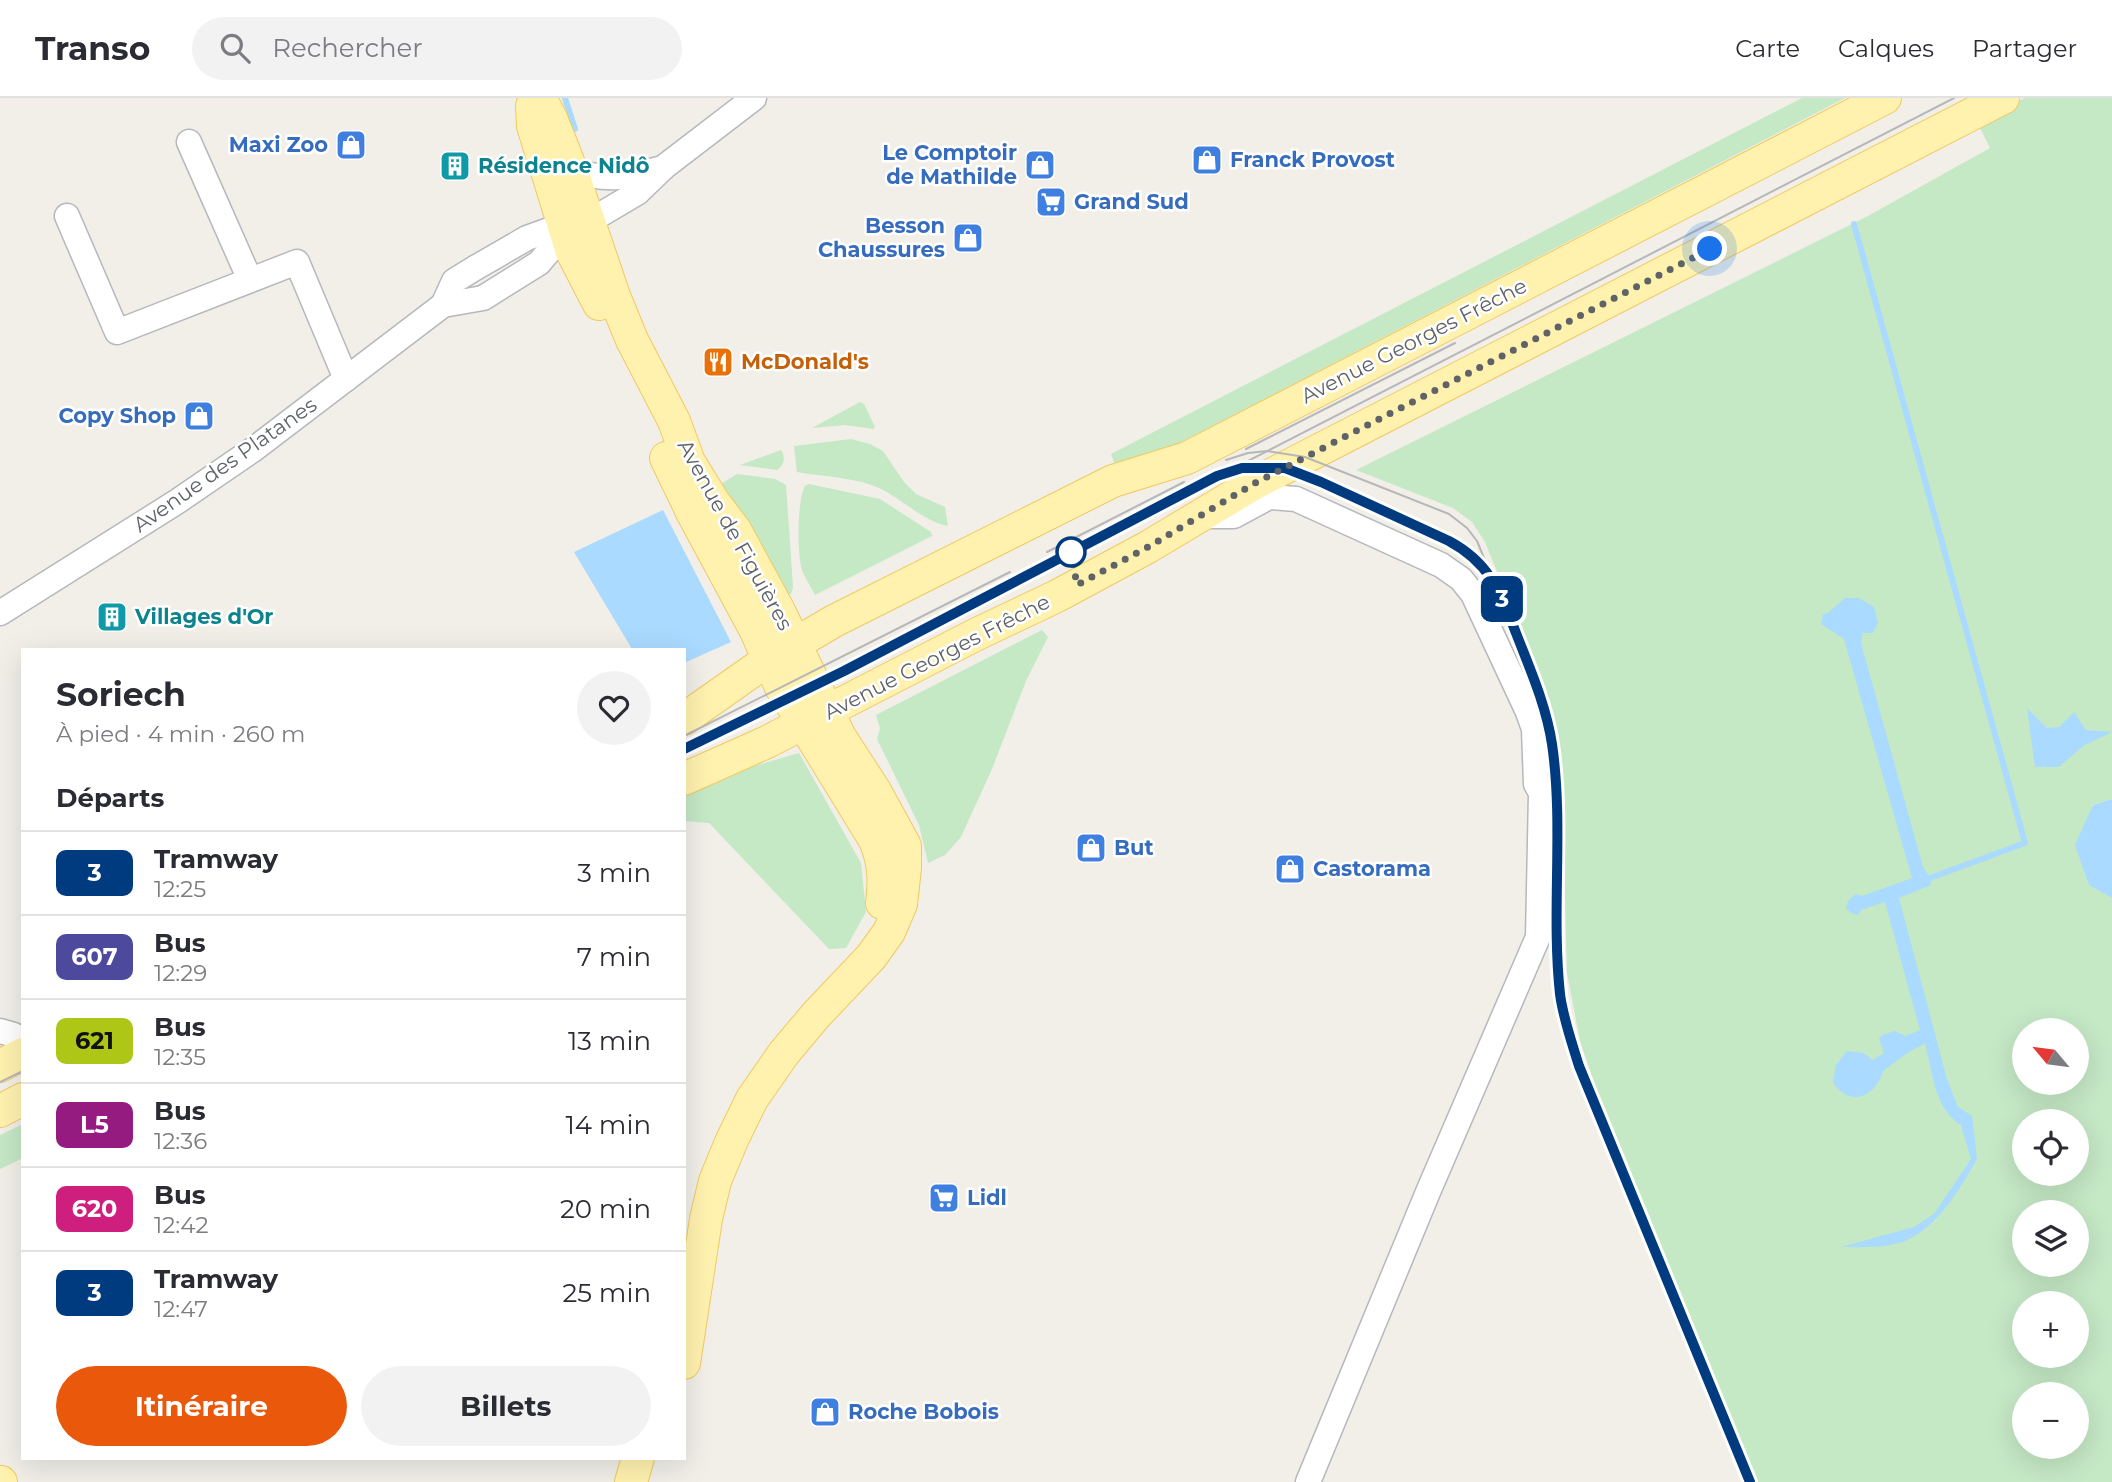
<!DOCTYPE html>
<html lang="fr">
<meta charset="utf-8">
<style>
body{margin:0;font-family:Montserrat,sans-serif;background:#f2f2f3;color:#2b2b33;height:100vh;display:flex;flex-direction:column;font-size:26px;white-space:nowrap}
*{box-sizing:border-box;margin:0}
p{font-size:23px;color:#7c7c81}
.icon{flex:none;width:38px;height:38px;fill:none;stroke:currentColor;stroke-width:2;stroke-linecap:round;stroke-linejoin:round}
.map{position:relative;flex:1;overflow:hidden}
.drawer{position:absolute;left:21px;top:550px;width:665px;height:812px;display:flex;flex-direction:column;background:#fff;border-radius:0px;box-shadow:0 7px 28px #0002}
.drawer>*{flex:none}
.badge{padding:0 14px;border-radius:10px;font-size:24px;line-height:46px}
.needle{width:46px;rotate:299deg}
.buttons{position:absolute;left:2012px;top:920px;display:grid;gap:14px}
.buttons a{display:grid;place-items:center;width:77px;height:77px;border-radius:50%;background:#fff;box-shadow:0 7px 28px #0002;font-size:35px}
.you{position:absolute;width:35px;height:35px;margin:-18px;border:5px solid #fff;border-radius:50%;background:#1a73e8;box-shadow:0 0 0 10px #1a73e833}
.map>.badge{position:absolute;translate:-50% -50%;box-shadow:0 0 0 4px #fff}
h2{padding:0 35px;font-size:26px;line-height:63px}
.round{display:grid;place-items:center;flex:none;width:74px;height:74px;border-radius:37px;background:#f2f2f3}
.overview{display:flex;align-items:center;justify-content:space-between;height:119px;padding:0 35px}
h1{font-size:33px;font-weight:700;line-height:52px}
.action{display:flex;gap:14px;margin-top:auto;padding:14px 35px}
.action a{flex:1;height:80px;border-radius:42px;background:#ea580c;color:#fff;font-size:28px;font-weight:700;line-height:80px;text-align:center}
.action a+a{background:#f2f2f3;color:#2b2b33}
ul{padding:0;list-style:none}
li{display:flex;align-items:center;gap:21px;height:84px;padding:0 35px;border-top:2px solid #e1e1e2}
li div{flex:1}
li b{display:block;font-size:26px}
li em{font-style:normal}
li .badge{min-width:77px;font-weight:700;text-align:center}
header{display:flex;align-items:center;gap:42px;box-sizing:border-box;height:98px;padding:0 35px;background:#fff;border-bottom:2px solid #e1e1e2}
header strong{font-size:33px}
nav{display:flex;gap:38px;margin-inline-start:auto;font-size:24px}
.search{width:490px;height:63px;background:#f2f2f3;display:flex;align-items:center;gap:18px;box-sizing:border-box;padding:0 24px;border-radius:38px;color:#7c7c81;font-size:26px}
.map>svg:first-child{display:block}
.green{fill:#c5e8c5;fill-rule:evenodd}
.water{fill:#aadaff}
.lines{fill:none;stroke-linecap:round;stroke-linejoin:round}
.stream{stroke:#aadaff;stroke-width:6}
.minor-casing{stroke:#b5b8bc;stroke-width:27}
.major-casing{stroke:#f2c960;stroke-width:34}
.minor{stroke:#fff;stroke-width:24}
.major{stroke:#fff2af;stroke-width:32}
.tram{stroke:#b6b7b8;stroke-width:2}
.line-casing{stroke:#fff;stroke-width:16}
.line{stroke:#003b80;stroke-width:10}
.walk{stroke:#5f6368;stroke-width:7;stroke-dasharray:0 12.6}
.stop-dot{fill:#fff;stroke:#003b80;stroke-width:3.5}
.labels{text-anchor:middle;stroke-width:5;stroke-linejoin:round;paint-order:stroke}
.shop-label{font-size:21px;font-weight:bold;fill:#366cbe;stroke:#fff;text-anchor:start}
.culture-label{font-size:21px;font-weight:bold;fill:#0d838f;stroke:#fff;text-anchor:start}
.street-label{font-size:21px;fill:#5f6368;stroke:#fff}
.food-label{font-size:21px;font-weight:bold;fill:#c56008;stroke:#fff;text-anchor:start}
</style>
<header>
<strong>Transo</strong>
<div class="search"><svg class="icon" aria-label="search" viewBox="0 0 24 24"><circle cx="10" cy="10" r="6"/><path d="M15 15l6 6"/></svg>Rechercher</div>
<nav><a>Carte</a><a>Calques</a><a>Partager</a></nav>
</header>
<div class="map">
<svg width="2112" height="1384" viewBox="0 0 2112 1384">
<rect width="100%" height="100%" fill="#f1efe8"/>
<!-- green -->
<g class="green">
<path d="M1802,0H1845L1166,352L1116,369L1111,356Z"/>
<path d="M2025,0H2112V701L2092,707L2090,787L2112,800V1384H1758L1599,999L1580,943L1567,875L1561,654L1552,613L1540,578L1485,444L1472,424L1453,410L1356,372L1868,118L1990,50L1977,24ZM2025,933H2077V985H2025ZM2025,1024H2077V1076H2025ZM2025,1115H2077V1167H2025ZM2025,1206H2077V1258H2025ZM2025,1297H2077V1349H2025Z"/>
<path d="M860,304L864,306L875,329L873,331L845,327L812,330Z"/>
<path d="M851,341L870,346L883,353L904,384L916,396L945,409L948,428C922,423 903,401 879,390C854,379 824,379 797,374L794,348Z"/>
<path d="M781,352C786,359 784,367 777,372L740,367Z"/>
<path d="M737,376L775,381L786,387L793,489L791,496H788L738,409L721,386Z"/>
<path d="M809,386L880,401L931,434L932,438L815,497C811,489 805,480 802,472C797,455 797,402 805,388Z"/>
<path d="M1042,532L1048,539L1026,583L992,671L961,739L945,757L928,765L919,727L877,641L880,630L876,617Z"/>
<path d="M799,655L861,765L866,814L846,850L829,851L709,725L684,723V696L751,669Z"/>
<path d="M23,1026V1060L0,1071V1037Z"/>
</g>
<!-- water -->
<g class="water">
<path d="M663,412L731,544L684,565V551H632L574,454Z"/>
<path d="M1845,500H1859L1874,509L1878,525L1873,535H1863L1861,545L1923,769L1930,780L1931,787L1899,800L1947,981L1958,1009L1972,1018L1977,1061C1961,1089 1941,1124 1911,1140C1891,1151 1864,1149 1841,1149L1914,1129L1934,1116L1971,1061L1961,1027C1934,1011 1933,974 1925,946C1909,952 1897,963 1883,973C1875,999 1851,1010 1833,985L1836,967L1847,953L1863,955L1873,962L1884,955L1879,941L1882,937L1895,933L1905,938L1920,932L1885,804L1861,812L1858,817L1851,815L1846,810L1848,803L1856,796L1862,798L1912,780L1844,541L1821,526L1823,516L1828,515Z"/>
<path d="M2027,610L2047,630L2059,629L2074,614L2086,632L2112,634L2083,648L2059,669H2035Z"/>
<path d="M2112,701V800L2089,787L2075,747L2093,707Z"/>
</g>
<g class="lines">
<!-- stream -->
<g class="stream">
<path d="M565,0L575,31"/>
<path d="M1854,126L2025,745L1930,780"/>
</g>
<!-- minor casing -->
<g class="minor-casing">
<g id="minor">
<path d="M189,44L250,182"/>
<path d="M571,71C606,85 628,79 663,70"/>
<path d="M67,118L117,234L297,164L346,281"/>
<path d="M588,124L637,95L664,69L754,0"/>
<path d="M443,207L454,183L475,170L527,140L549,132L566,133"/>
<path d="M1198,418H1234L1269,399L1296,401L1441,467L1461,481L1473,496L1528,614L1534,631L1536,686L1541,695L1538,839L1428,1094L1308,1384"/>
<path d="M0,515L178,403L254,351L443,207L483,200L539,165L566,133"/>
<path d="M0,933L14,937L23,951"/>
</g>
</g>
<!-- major casing -->
<g class="major-casing">
<g id="major">
<path d="M540,0L551,20L571,71L614,198L632,242L674,323L689,364L713,403L735,432L779,513L840,639L875,693L905,748V770L901,806L889,834L871,859L816,917L784,955L752,1001L732,1042L715,1083L706,1121L684,1265"/>
<path d="M532,8L533,28L572,154L599,206"/>
<path d="M666,360L693,416L756,533L781,589L875,742C884,764 885,781 882,805"/>
<path d="M684,621L768,562L834,523L1113,383L1187,360L1885,0"/>
<path d="M684,681L767,644L975,537L1057,498L1148,449L1255,385L2003,0"/>
<path d="M0,968L23,956"/>
<path d="M0,1013L23,1001"/>
<path d="M0,1384H1"/>
<path d="M631,1384L638,1360"/>
</g>
</g>
<!-- minor -->
<use href="#minor" class="minor"/>
<!-- major -->
<use href="#major" class="major"/>
<!-- tram -->
<g class="tram">
<path d="M1246,351L1455,245"/>
<path d="M1226,362L1248,355L1267,353L1305,359L1449,416L1467,430L1477,443L1538,592L1552,646L1555,679L1556,845L1560,899L1566,925L1579,968L1605,1035L1750,1384"/>
<path d="M1241,370H1285L1305,377L1449,443L1472,457L1485,470"/>
<path d="M1047,454L1184,384"/>
<path d="M997,492L1954,0"/>
<path d="M684,638L1010,474"/>
<path d="M684,651L788,601"/>
<path d="M0,984L23,973"/>
</g>
</g>
<g class="lines">
<!-- line casing -->
<g class="line-casing">
<path id="line" d="M684,651L844,573L1217,378L1242,370H1285L1321,384L1449,443C1490,465 1500,494 1516,535C1530,571 1546,607 1552,646C1564,728 1551,813 1560,896C1563,920 1572,945 1579,968L1750,1384"/>
</g>
<!-- line -->
<use href="#line" class="line"/>
<!-- walk -->
<path class="walk" d="M1071,454L1077,487L1148,449L1255,385L1710,151"/>
</g>
<!-- icons -->
<defs>
<g id="shop-square" transform="scale(1.575)"><rect x="-9" y="-9" width="18" height="18" rx="4" fill="#3f7fe0" stroke="#fff"/><path d="M-5-2.5h2.3a2.7 3.5 0 0 1 5.4 0H5L5.5 6h-11ZM-1.5-2.5h3a1.5 2.3 0 0 0-3 0Z" fill="#fff"/></g>
<g id="building-square" transform="scale(1.575)"><rect x="-9" y="-9" width="18" height="18" rx="4" fill="#0f9aa8" stroke="#fff"/><path d="M-4-6H4V6H1V3H-1V6H-4ZM-2.5-4.3h1.7v1.8h-1.7ZM.8-4.3h1.7v1.8H.8ZM-2.5-1h1.7V.8h-1.7ZM.8-1h1.7V.8H.8Z" fill="#fff"/></g>
<g id="supermarket-square" transform="scale(1.575)"><rect x="-9" y="-9" width="18" height="18" rx="4" fill="#3f7fe0" stroke="#fff"/><path d="M-6-5.5h2.5l.6 2H6L4.5 2H-2.5L-4.4-4H-6ZM-1.5 3.2a1.3 1.3 0 1 0 .1 0ZM3 3.2a1.3 1.3 0 1 0 .1 0Z" fill="#fff"/></g>
<g id="restaurant-square" transform="scale(1.575)"><rect x="-9" y="-9" width="18" height="18" rx="4" fill="#e8710a" stroke="#fff"/><path d="M-5-6h1v4h1v-4h1v4h1v-4h1v5L-1.5 .5V6h-2V.5L-5-1ZM5-6V6H3V1.5H1.5Q1.5-4 5-6Z" fill="#fff"/></g>
</defs>
<g fill-rule="evenodd">
<use href="#shop-square" x="351" y="47"/>
<use href="#shop-square" x="1207" y="62"/>
<use href="#shop-square" x="1040" y="67"/>
<use href="#building-square" x="455" y="68"/>
<use href="#supermarket-square" x="1051" y="104"/>
<use href="#shop-square" x="968" y="140"/>
<use href="#restaurant-square" x="718" y="264"/>
<use href="#shop-square" x="199" y="318"/>
<use href="#building-square" x="112" y="519"/>
<use href="#shop-square" x="1091" y="750"/>
<use href="#shop-square" x="1290" y="771"/>
<use href="#supermarket-square" x="944" y="1100"/>
<use href="#shop-square" x="825" y="1314"/>
</g>
<!-- markers -->
<circle class="stop-dot" cx="1071" cy="454" r="14"/>
<g class="labels">
<!-- shop labels -->
<g class="shop-label">
<text x="328" y="54" text-anchor="end">Maxi Zoo</text>
<text x="1017" y="62" text-anchor="end">Le Comptoir<tspan x="1017" dy="24">de Mathilde</tspan></text>
<text x="1230" y="69">Franck Provost</text>
<text x="1074" y="111">Grand Sud</text>
<text x="945" y="135" text-anchor="end">Besson<tspan x="945" dy="24">Chaussures</tspan></text>
<text x="176" y="325" text-anchor="end">Copy Shop</text>
<text x="1114" y="757">But</text>
<text x="1313" y="778">Castorama</text>
<text x="967" y="1107">Lidl</text>
<text x="848" y="1321">Roche Bobois</text>
</g>
<!-- culture labels -->
<g class="culture-label">
<text x="478" y="75">Résidence Nidô</text>
<text x="135" y="526">Villages d'Or</text>
</g>
<!-- street labels -->
<g class="street-label">
<text transform="translate(1414 243) rotate(-27)" y="7">Avenue Georges Frêche</text>
<text transform="translate(225 367) rotate(-35)" y="7">Avenue des Platanes</text>
<text transform="translate(735 437) rotate(61)" y="7">Avenue de Figuières</text>
<text transform="translate(937 559) rotate(-27)" y="7">Avenue Georges Frêche</text>
</g>
<!-- food labels -->
<g class="food-label">
<text x="741" y="271">McDonald's</text>
</g>
</g>
</svg>
<div class="buttons">
<a><svg class="needle" viewBox="-14 -14 28 28"><path d="M0-13l5 13h-10z" fill="#e53935"/><path d="M0 13l5-13h-10z" fill="#7c7c81"/></svg></a>
<a><svg class="icon" aria-label="locate" viewBox="0 0 24 24"><circle cx="12" cy="12" r="6"/><path d="M12 2v4M12 18v4M2 12h4M18 12h4"/></svg></a>
<a><svg class="icon" aria-label="layers" viewBox="0 0 24 24"><path d="M12 4l9 5-9 5-9-5zM3 14l9 5 9-5"/></svg></a>
<a>+</a>
<a>−</a>
</div>
<div class="you" style="left:1710px;top:151px"></div>
<b class="badge" style="left:1502px;top:501px;background:#003b80;color:#fff">3</b>
<section class="drawer">
<div class="overview"><div><h1>Soriech</h1><p>À pied · 4 min · 260 m</p></div><a class="round"><svg class="icon" aria-label="heart" viewBox="0 0 24 24"><path d="M12 20l-8-8c-3-5 5-10 8-4 3-6 11-1 8 4z"/></svg></a></div>
<h2>Départs</h2>
<ul>
<li><span class="badge" style="background:#003b80;color:#fff">3</span><div><b>Tramway</b><p>12:25</p></div><em>3 min</em></li>
<li><span class="badge" style="background:#4d499d;color:#fff">607</span><div><b>Bus</b><p>12:29</p></div><em>7 min</em></li>
<li><span class="badge" style="background:#aec616;color:#111">621</span><div><b>Bus</b><p>12:35</p></div><em>13 min</em></li>
<li><span class="badge" style="background:#951b81;color:#fff">L5</span><div><b>Bus</b><p>12:36</p></div><em>14 min</em></li>
<li><span class="badge" style="background:#ce1f7e;color:#fff">620</span><div><b>Bus</b><p>12:42</p></div><em>20 min</em></li>
<li><span class="badge" style="background:#003b80;color:#fff">3</span><div><b>Tramway</b><p>12:47</p></div><em>25 min</em></li>
</ul>
<div class="action"><a>Itinéraire</a><a>Billets</a></div>
</section>
</div>
